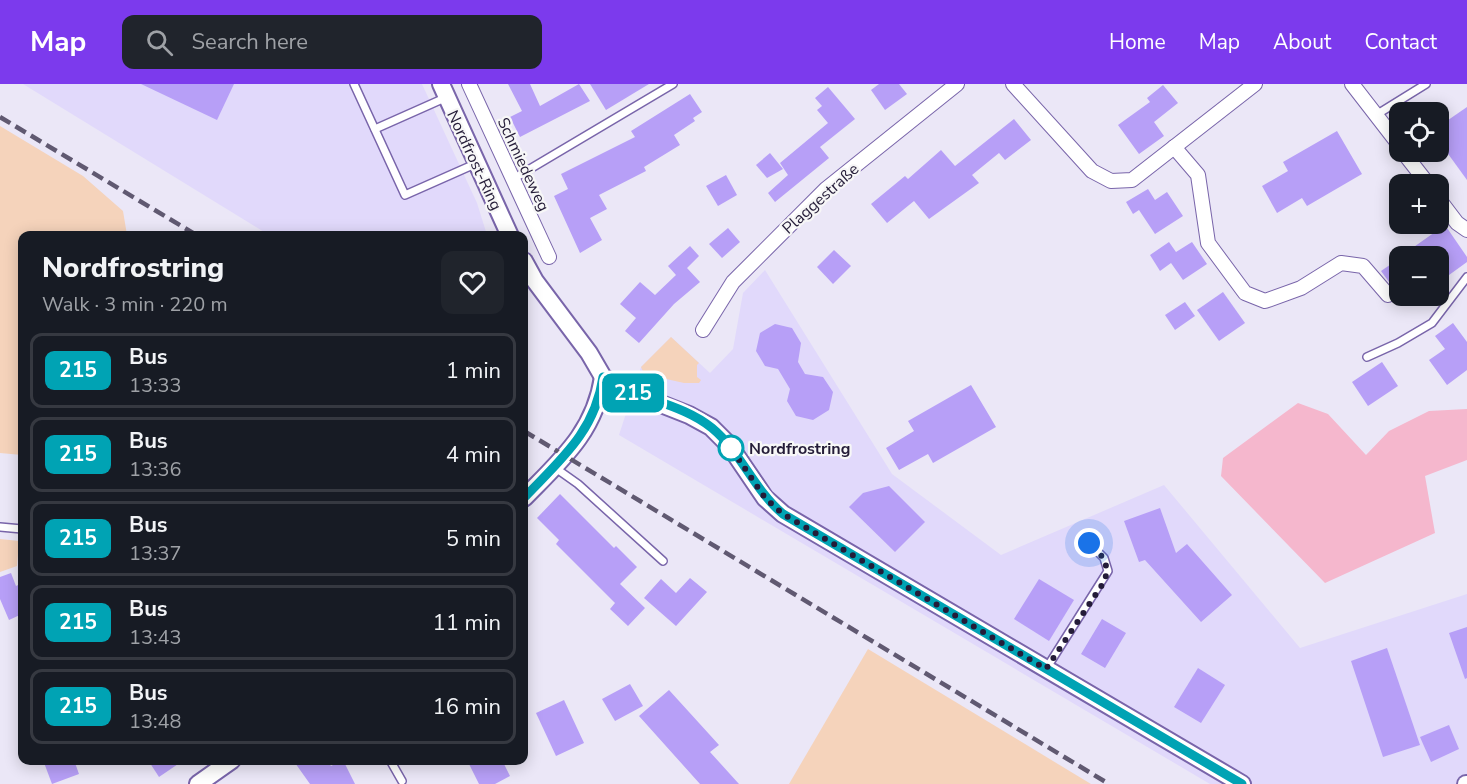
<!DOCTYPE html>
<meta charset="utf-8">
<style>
body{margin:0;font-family:"Nunito Sans",sans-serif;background:#20242c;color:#f1f3f6;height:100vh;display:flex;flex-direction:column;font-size:22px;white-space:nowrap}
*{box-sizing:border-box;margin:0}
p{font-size:20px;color:#9ea1a6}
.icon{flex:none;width:33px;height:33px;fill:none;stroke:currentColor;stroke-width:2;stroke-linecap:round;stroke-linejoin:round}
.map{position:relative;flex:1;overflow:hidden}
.panel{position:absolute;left:18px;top:147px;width:510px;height:534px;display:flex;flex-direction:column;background:#171b24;border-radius:12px;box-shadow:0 3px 15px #0003}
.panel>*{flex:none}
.badge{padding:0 12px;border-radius:9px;font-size:21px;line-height:39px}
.fabs{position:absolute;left:1389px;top:18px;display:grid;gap:12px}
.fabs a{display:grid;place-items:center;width:60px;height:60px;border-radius:12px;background:#171b24;box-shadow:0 3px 15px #0003;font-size:30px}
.you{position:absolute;width:30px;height:30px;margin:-15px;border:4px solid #fff;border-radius:50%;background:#1a73e8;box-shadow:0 0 0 9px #1a73e833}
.map>.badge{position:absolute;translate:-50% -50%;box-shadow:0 0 0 3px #fff}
.round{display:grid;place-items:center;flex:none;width:63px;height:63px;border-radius:12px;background:#20242c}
.headline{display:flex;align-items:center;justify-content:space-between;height:102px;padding:0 24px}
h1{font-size:28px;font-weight:800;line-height:45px}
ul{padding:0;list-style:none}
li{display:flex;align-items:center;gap:18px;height:75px;margin:0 12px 9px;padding:0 12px;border:3px solid #363941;border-radius:12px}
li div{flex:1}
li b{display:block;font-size:22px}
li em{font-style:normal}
li .badge{min-width:66px;font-weight:700;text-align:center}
header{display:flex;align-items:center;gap:36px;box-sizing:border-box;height:84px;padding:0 30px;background:#7c3aed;color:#fff}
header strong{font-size:28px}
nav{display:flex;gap:33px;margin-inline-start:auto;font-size:21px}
.search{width:420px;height:54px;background:#20242c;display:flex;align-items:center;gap:15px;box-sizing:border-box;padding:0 21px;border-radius:12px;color:#9ea1a6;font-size:22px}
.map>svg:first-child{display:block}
.built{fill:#e1d9fb}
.green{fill:#f5d3bb}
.water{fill:#f5b7cd}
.building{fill:#b79ff7}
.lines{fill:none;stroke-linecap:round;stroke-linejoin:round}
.service-casing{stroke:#7965aa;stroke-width:10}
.minor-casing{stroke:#7965aa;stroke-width:16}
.tertiary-casing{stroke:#7965aa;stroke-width:20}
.service{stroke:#fff;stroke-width:7}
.minor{stroke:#fff;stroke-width:14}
.tertiary{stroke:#fff;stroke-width:16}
.rail{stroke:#605971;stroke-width:4.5;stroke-dasharray:12 6;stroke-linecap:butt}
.line-casing{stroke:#fff;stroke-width:14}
.line{stroke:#00a3b4;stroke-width:9}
.walk{stroke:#241c38;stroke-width:6;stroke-dasharray:0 10.8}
.stop-dot{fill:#fff;stroke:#00a3b4;stroke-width:3}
.labels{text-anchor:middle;stroke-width:4.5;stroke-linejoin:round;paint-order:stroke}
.street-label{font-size:16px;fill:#241c38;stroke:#f7f7f7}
.stop-label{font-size:16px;font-weight:bold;fill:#241c38;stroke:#f7f7f7;text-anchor:start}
</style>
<header>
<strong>Map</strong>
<div class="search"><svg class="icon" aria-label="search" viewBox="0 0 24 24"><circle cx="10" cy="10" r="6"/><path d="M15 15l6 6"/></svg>Search here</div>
<nav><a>Home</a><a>Map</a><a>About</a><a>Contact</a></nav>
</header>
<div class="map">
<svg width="1467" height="700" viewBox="0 0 1467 700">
<rect width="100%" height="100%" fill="#ebe7f7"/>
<!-- built -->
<g class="built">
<path d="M23,0H422L477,119L487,151H269Z"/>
<path d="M765,186L892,390L1001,471L1164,401L1300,564L1467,510V700H1210L619,351L641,283L671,253L710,289L733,265L743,209Z"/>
</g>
<!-- green -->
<g class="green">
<path d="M0,42L83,92L123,127L127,151L22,152V371L0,369Z"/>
<path d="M671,253L699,279L697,281V293L701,296L699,299H684L644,290L641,283Z"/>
<path d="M0,455L19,457L17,482L0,488Z"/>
<path d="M868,565L1091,700H789Z"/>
</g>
<!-- water -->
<path class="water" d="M1298,319L1328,330L1366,371L1389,347L1429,327L1467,325V376L1425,392L1435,449L1325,499L1221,392L1223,374Z"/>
<!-- building -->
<g class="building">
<path d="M141,0H234L217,36Z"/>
<path d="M508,0H530L540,22L579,0L590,17L520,53L510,33L522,27Z"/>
<path d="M590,0H649L606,26Z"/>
<path d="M879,0H899L907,10L885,26L871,6Z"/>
<path d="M1163,1L1178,19L1154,38L1164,52L1139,70L1118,41L1150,18L1147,14Z"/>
<path d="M828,3L855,35L820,63L829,74L775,118L768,109L788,91L780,79L828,39L817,26L822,22L815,14Z"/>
<path d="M690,10L702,28L693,34L695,37L674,51L680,61L644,83L646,87L599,111L607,125L590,134L602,156L580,169L554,112L568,105L561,90L635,53L631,47Z"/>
<path d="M1467,23V96L1438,56V43Z"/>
<path d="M1014,35L1031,56L1005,76L999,69L972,91L979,99L929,135L914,117L887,139L871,120L905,92L908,95L941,66L955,82Z"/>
<path d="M1337,47L1362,90L1307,122L1302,114L1277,129L1262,102L1288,87L1283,78Z"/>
<path d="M770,69L783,85L767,94L756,81Z"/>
<path d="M726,91L737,111L718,122L706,102Z"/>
<path d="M1148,105L1155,116L1167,108L1183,132L1155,150L1139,126L1133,130L1126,118Z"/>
<path d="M1445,141L1467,173V178L1438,199V172H1401Z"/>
<path d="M728,144L740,158L722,174L709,160Z"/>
<path d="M1169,158L1176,168L1192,158L1207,180L1183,196L1171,179L1160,187L1150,171Z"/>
<path d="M690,162L699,172L687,184L700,198L674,220L639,259L625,247L636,234L620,220L640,198L655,211L676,191L668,182Z"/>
<path d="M834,166L851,182L833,200L817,183Z"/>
<path d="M1400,174V213L1381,187Z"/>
<path d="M1223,208L1245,239L1219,257L1197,226Z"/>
<path d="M1185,218L1195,232L1175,246L1165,231Z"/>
<path d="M1453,239L1467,258V286L1447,301L1429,276L1445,265L1435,252Z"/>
<path d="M775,240L792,244L801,259L798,278L805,290L823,293L833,308L829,326L813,336L796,332L787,317L790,305L778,285L765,282L756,267L760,249Z"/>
<path d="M1382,278L1398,302L1368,322L1352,298Z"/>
<path d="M971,301L996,343L933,379L928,370L899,386L886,364L914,347L908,337Z"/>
<path d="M889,402L925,438L895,468L849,423L863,409Z"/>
<path d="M560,410L614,464L616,462L637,483L620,500L645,524L628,542L610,525L615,519L556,460L559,456L537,434Z"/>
<path d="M1160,424L1176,469L1187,460L1232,511L1201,538L1145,476L1139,478L1124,437Z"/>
<path d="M11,489L16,502L22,499V530L9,536L0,515V493Z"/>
<path d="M690,494L707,508L676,542L644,514L661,495L676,509Z"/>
<path d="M1039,495L1074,516L1049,557L1014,535Z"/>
<path d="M1102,535L1126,549L1105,584L1081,570Z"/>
<path d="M1467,543V594L1465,595L1449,549Z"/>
<path d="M1387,564L1420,661L1383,673L1351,577Z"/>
<path d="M1198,584L1225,601L1201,639L1174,623Z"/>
<path d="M630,600L643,622L615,637L602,615Z"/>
<path d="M669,606L719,661L710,668L739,700H700L639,632Z"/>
<path d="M564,616L584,659L556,672L536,629Z"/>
<path d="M1449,641L1459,665L1431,678L1420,653Z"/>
<path d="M43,676H74L79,690L52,700Z"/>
<path d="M148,676H184L159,693Z"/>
<path d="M293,676H327L331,682L343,676L355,700H310Z"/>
<path d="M467,676H502L510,692L495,700H479Z"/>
</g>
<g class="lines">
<!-- service casing -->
<g class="service-casing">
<g id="service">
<path d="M354,0L405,111L475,80"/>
<path d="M1376,31L1426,0"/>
<path d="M375,45L447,13"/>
<path d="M513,95L673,0"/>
<path d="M1367,273L1398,259L1432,239L1467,193"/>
<path d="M554,383L578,400L663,477"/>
<path d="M0,443L22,445"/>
<path d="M1046,585L1108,487L1104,474L1089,459"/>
<path d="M390,676L402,697"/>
</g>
</g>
<!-- minor casing -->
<g class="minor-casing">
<g id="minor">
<path d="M469,0L549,173"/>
<path d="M1013,0L1092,87L1111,97L1132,96L1255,0"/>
<path d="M1352,0L1400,62"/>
<path d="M1174,63L1198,91L1208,159L1245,209L1265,217L1301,204L1341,179L1363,182L1388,211"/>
<path d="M1403,68L1428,100"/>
<path d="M1438,114L1457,139L1467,146"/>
<path d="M703,246L733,198L826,105L957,0"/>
</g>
</g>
<!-- tertiary casing -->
<g class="tertiary-casing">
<g id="tertiary">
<path d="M441,0L510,152"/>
<path d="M524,177L535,197L589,269L603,293L618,303L689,331L711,343L729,361L765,414L783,430L1242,700"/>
<path d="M524,414C560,377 595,348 603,293"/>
<path d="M198,700L232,676"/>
<path d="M1466,700H1467"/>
</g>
</g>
<!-- service -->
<use href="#service" class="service"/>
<!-- minor -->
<use href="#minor" class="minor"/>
<!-- tertiary -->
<use href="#tertiary" class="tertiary"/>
<!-- rail -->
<g class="rail">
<path d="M0,33L198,152"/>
<path d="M524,347L1109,700"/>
</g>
</g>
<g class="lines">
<!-- line casing -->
<g class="line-casing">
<path id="line" d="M524,414C560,376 595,348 603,293C636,315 682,319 712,344C741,368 754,406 783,430L1242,700"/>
</g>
<!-- line -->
<use href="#line" class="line"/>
<!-- walk -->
<path class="walk" d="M731,364L729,361L765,414L783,430L1046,585L1104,498C1111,480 1102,471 1089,459"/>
</g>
<!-- markers -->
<circle class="stop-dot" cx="731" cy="364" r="12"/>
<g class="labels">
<!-- street labels -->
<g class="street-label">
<text transform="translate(475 76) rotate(65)" y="6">Nordfrost-Ring</text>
<text transform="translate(524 80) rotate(65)" y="6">Schmiedeweg</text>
<text transform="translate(820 114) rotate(-42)" y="6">Plaggestraße</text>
</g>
<!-- stop labels -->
<g class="stop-label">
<text x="749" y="370">Nordfrostring</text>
</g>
</g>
</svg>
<div class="fabs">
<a><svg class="icon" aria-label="locate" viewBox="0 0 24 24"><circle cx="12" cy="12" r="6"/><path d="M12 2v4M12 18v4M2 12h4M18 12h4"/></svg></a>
<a>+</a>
<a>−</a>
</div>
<div class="you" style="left:1089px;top:459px"></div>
<b class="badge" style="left:633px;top:309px;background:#00a3b4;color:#fff">215</b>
<section class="panel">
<div class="headline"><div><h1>Nordfrostring</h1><p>Walk · 3 min · 220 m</p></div><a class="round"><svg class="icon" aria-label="heart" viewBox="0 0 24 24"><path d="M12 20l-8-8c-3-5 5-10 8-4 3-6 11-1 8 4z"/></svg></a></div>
<ul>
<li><span class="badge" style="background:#00a3b4;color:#fff">215</span><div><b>Bus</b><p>13:33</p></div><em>1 min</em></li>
<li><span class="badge" style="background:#00a3b4;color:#fff">215</span><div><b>Bus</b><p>13:36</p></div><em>4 min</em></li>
<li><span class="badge" style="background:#00a3b4;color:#fff">215</span><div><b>Bus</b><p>13:37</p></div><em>5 min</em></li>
<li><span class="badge" style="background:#00a3b4;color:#fff">215</span><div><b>Bus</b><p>13:43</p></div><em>11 min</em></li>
<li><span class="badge" style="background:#00a3b4;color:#fff">215</span><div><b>Bus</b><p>13:48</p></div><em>16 min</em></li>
</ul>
</section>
</div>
